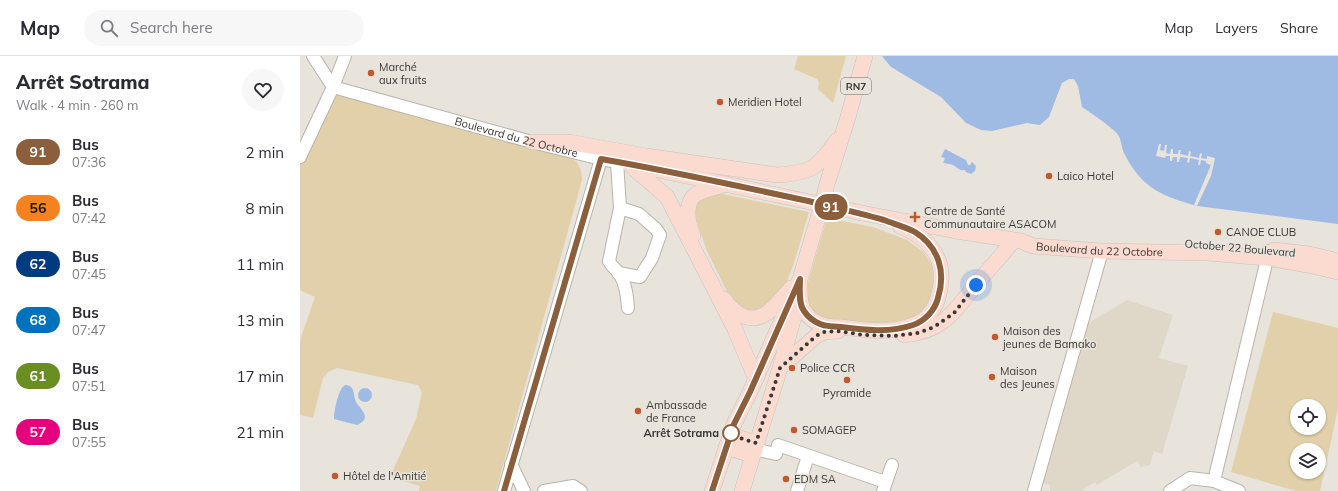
<!DOCTYPE html>
<meta charset="utf-8">
<style>
body{margin:0;font-family:Mulish,sans-serif;background:#f7f7f7;color:#2b2b33;height:100vh;display:flex;flex-direction:column;font-size:15px;white-space:nowrap}
*{box-sizing:border-box;margin:0}
p{font-size:13px;color:#7c7c81}
.icon{flex:none;width:22px;height:22px;fill:none;stroke:currentColor;stroke-width:2;stroke-linecap:round;stroke-linejoin:round}
.map{position:relative;flex:1;overflow:hidden}
.sheet{display:flex;flex-direction:column;background:#fff;width:300px}
.sheet>*{flex:none}
.badge{padding:0 8px;border-radius:13px;font-size:14px;line-height:26px}
.fabs{position:absolute;left:990px;top:343px;display:grid;gap:8px}
.fabs a{display:grid;place-items:center;width:36px;height:36px;border-radius:50%;background:#fff;box-shadow:0 1px 3px #0004;font-size:20px}
.you{position:absolute;width:20px;height:20px;margin:-10px;border:3px solid #fff;border-radius:50%;background:#1a73e8;box-shadow:0 0 0 6px #1a73e833}
.map>.badge{position:absolute;translate:-50% -50%;box-shadow:0 0 0 2px #fff}
.round{display:grid;place-items:center;flex:none;width:42px;height:42px;border-radius:21px;background:#f7f7f7}
.headline{display:flex;align-items:center;justify-content:space-between;height:68px;padding:0 16px}
h1{font-size:19px;font-weight:800;line-height:30px}
ul{padding:0;list-style:none}
li{display:flex;align-items:center;gap:12px;height:56px;padding:0 16px}
li div{flex:1}
li b{display:block;font-size:15px}
li em{font-style:normal}
li .badge{min-width:44px;font-weight:700;text-align:center}
header{display:flex;align-items:center;gap:24px;box-sizing:border-box;height:56px;padding:0 20px;background:#fff;border-bottom:1px solid #e1e1e2}
header strong{font-size:19px}
nav{display:flex;gap:22px;margin-inline-start:auto;font-size:14px}
.search{width:280px;height:36px;background:#f7f7f7;display:flex;align-items:center;gap:10px;box-sizing:border-box;padding:0 14px;border-radius:22px;color:#7c7c81;font-size:15px}
main{display:flex;flex:1;min-height:0}
.map>svg:first-child{display:block}
.built{fill:#dfd8c9}
.green{fill:#e1d0a9;fill-rule:evenodd}
.water{fill:#a0bbe3}
.pier{fill:#e8e4dc}
.lines{fill:none;stroke-linecap:round;stroke-linejoin:round}
.minor-casing{stroke:#b8b4ac;stroke-width:14}
.major-casing{stroke:#c4c3c2;stroke-width:16}
.minor{stroke:#fff;stroke-width:12}
.major{stroke:#fbdacf;stroke-width:15}
.major-bridge-casing{stroke:#c4c3c2;stroke-width:16;stroke-linecap:butt}
.major-bridge{stroke:#fbdacf;stroke-width:15}
.line-casing{stroke:#fff;stroke-width:9}
.line{stroke:#8b5e3c;stroke-width:6}
.walk{stroke:#393734;stroke-width:4;stroke-dasharray:0 7.2}
.poi-dot{fill:#c0592d;stroke:#e8e4dc;stroke-width:1.5}
.stop-dot{fill:#fff;stroke:#8b5e3c;stroke-width:2}
.labels{text-anchor:middle;stroke-width:3;stroke-linejoin:round;paint-order:stroke}
.shield{fill:#e8e4dc;stroke:#6e6b66;stroke-width:1}
.shield-label{font-size:10px;font-weight:bold;fill:#393734}
.poi-label{font-size:11px;fill:#393734;stroke:#e8e4dc;text-anchor:start}
.street-label{font-size:11px;fill:#393734;stroke:#e8e4dc}
.stop-label{font-size:11px;font-weight:bold;fill:#393734;stroke:#e8e4dc;text-anchor:end}
</style>
<header>
<strong>Map</strong>
<div class="search"><svg class="icon" aria-label="search" viewBox="0 0 24 24"><circle cx="10" cy="10" r="6"/><path d="M15 15l6 6"/></svg>Search here</div>
<nav><a>Map</a><a>Layers</a><a>Share</a></nav>
</header>
<main>
<section class="sheet">
<div class="headline"><div><h1>Arrêt Sotrama</h1><p>Walk · 4 min · 260 m</p></div><a class="round"><svg class="icon" aria-label="heart" viewBox="0 0 24 24"><path d="M12 20l-8-8c-3-5 5-10 8-4 3-6 11-1 8 4z"/></svg></a></div>
<ul>
<li><span class="badge" style="background:#8b5e3c;color:#fff">91</span><div><b>Bus</b><p>07:36</p></div><em>2 min</em></li>
<li><span class="badge" style="background:#f58220;color:#111">56</span><div><b>Bus</b><p>07:42</p></div><em>8 min</em></li>
<li><span class="badge" style="background:#003b80;color:#fff">62</span><div><b>Bus</b><p>07:45</p></div><em>11 min</em></li>
<li><span class="badge" style="background:#0072bc;color:#fff">68</span><div><b>Bus</b><p>07:47</p></div><em>13 min</em></li>
<li><span class="badge" style="background:#6b8e23;color:#fff">61</span><div><b>Bus</b><p>07:51</p></div><em>17 min</em></li>
<li><span class="badge" style="background:#e6007e;color:#fff">57</span><div><b>Bus</b><p>07:55</p></div><em>21 min</em></li>
</ul>
</section>
<div class="map">
<svg width="1038" height="435" viewBox="0 0 1038 435">
<rect width="100%" height="100%" fill="#e8e4dc"/>
<!-- built -->
<path class="built" d="M827,244L873,259L859,302L888,310L862,398L854,395L850,409L841,411L837,405L797,429L795,426L781,435H750V429L740,426L787,268Z"/>
<!-- green -->
<g class="green">
<path d="M498,0H546L533,47L518,33L519,27L517,23L494,13Z"/>
<path d="M30,35L274,103C280,110 282,115 282,124L196,435H119L120,430L90,421L116,363L122,336L118,329L37,312L28,316L23,322L13,362L0,359V284L15,241L0,234V103Z"/>
<path d="M413,136L509,156L494,207L484,233L460,256L449,259L432,246L407,195L397,166L395,151L400,143Z"/>
<path d="M527,162L573,171L607,184L623,196L632,209L635,231L628,253L611,266L565,270L527,264L511,253L507,243L506,233Z"/>
<path d="M973,256L1038,272V353L1020,435H996L931,416ZM997,350H1019V372H997ZM997,394H1019V416H997Z"/>
</g>
<!-- water -->
<g class="water">
<path d="M582,0H1038V168L897,150C862,140 842,132 825,99C821,93 822,84 818,79C814,72 789,56 782,51L778,30L774,23H769L762,27L749,61L740,69L727,67L692,75L681,74L666,67L641,41L591,11Z"/>
<path d="M645,93L666,104L668,109H670L672,106L676,110L675,115L671,118L666,116L665,114C659,115 658,112 653,109C650,108 646,107 643,107L645,102L641,101Z"/>
<path d="M45,329C55,329 53,338 56,346C61,354 73,362 57,369L34,363C34,355 38,333 45,329Z"/>
<circle cx="65" cy="339" r="7"/>
</g>
<!-- pier -->
<path class="pier" d="M859,88H861L860,94L864,95L865,89H867L866,97L870,98L871,93H873V98H878L879,94H881L880,98L888,100L889,95L891,96L890,100L899,102L900,97L902,98L901,102L907,103V100L915,102L911,120L897,150L894,149L911,109L906,107V105L901,104L900,109H898L899,104L890,102L889,107L887,106L888,102L880,101L879,106H877V101H873L872,105H870V100H866L865,102L856,100Z"/>
<g class="lines">
<!-- minor casing -->
<g class="minor-casing">
<g id="minor">
<path d="M13,0L33,31"/>
<path id="s1" d="M33,31L232,86L301,103L329,108"/>
<path d="M0,101L33,31L45,0"/>
<path d="M317,106L320,152L309,205C311,210 316,213 319,217C326,228 327,240 328,252"/>
<path d="M318,217L340,221L352,202L360,179L356,173L339,158L320,152"/>
<path d="M454,393L476,398L478,389L585,426"/>
<path d="M211,408L224,435"/>
<path d="M914,425L969,195"/>
<path d="M204,435L301,103"/>
<path d="M244,435L273,430L281,435"/>
<path d="M497,435L508,400"/>
<path d="M583,435L592,409"/>
<path d="M734,435L802,195"/>
<path d="M870,435L890,422L914,425L939,435"/>
</g>
</g>
<!-- major casing -->
<g class="major-casing">
<g id="major">
<path d="M232,86H269L346,100L477,119C511,117 518,112 537,84"/>
<path d="M329,108L367,141L434,271L455,321"/>
<path d="M330,108L477,139"/>
<path id="s2" d="M562,157L656,175L721,185L733,190L802,195L908,197L967,202L1008,209L1038,216"/>
<path d="M393,179C388,168 384,148 395,139C402,134 418,131 426,128"/>
<path d="M974,194L1009,198L1038,205"/>
<path d="M500,226C500,234 499,248 504,255C509,262 515,267 523,269C529,271 535,271 541,271C564,274 591,278 613,269C627,264 636,252 639,238C648,203 630,183 600,170"/>
<path d="M424,243C429,251 434,256 443,260C464,269 478,246 491,232"/>
<path d="M604,279C645,275 654,255 678,226C690,212 703,198 714,184"/>
<path d="M480,312L516,280L524,276L538,275"/>
<path d="M430,379L456,387"/>
<path d="M426,391L452,399"/>
<path d="M412,435L434,368L450,336L500,223L519,159L527,128L548,61L565,0"/>
<path d="M442,435L480,312L499,242"/>
</g>
</g>
<!-- minor -->
<use href="#minor" class="minor"/>
<!-- major -->
<use href="#major" class="major"/>
<!-- major-bridge casing -->
<g class="major-bridge-casing">
<path id="major-bridge" d="M477,139L562,157"/>
</g>
<!-- major-bridge -->
<use href="#major-bridge" class="major-bridge"/>
</g>
<g class="lines">
<!-- line casing -->
<g class="line-casing">
<path id="line" d="M204,435L301,103C370,115 439,130 508,145C533,151 559,157 584,164C594,168 606,171 615,176C639,191 646,216 638,242C635,254 625,265 613,269C590,277 564,274 541,271C534,270 527,271 520,268C513,265 508,261 504,255C498,247 500,232 500,223L450,336L434,368L412,435"/>
</g>
<!-- line -->
<use href="#line" class="line"/>
<!-- walk -->
<path class="walk" d="M431,377L430,379L456,387L480,312L516,280L524,276L537,275L564,279L593,280L618,277L634,271L654,257L676,229"/>
</g>
<!-- markers -->
<g class="poi-dot">
<circle cx="71" cy="17" r="4"/>
<circle cx="420" cy="46" r="4"/>
<circle cx="749" cy="120" r="4"/>
<path d="M613 155h4v4h4v4h-4v4h-4v-4h-4v-4h4z"/>
<circle cx="918" cy="176" r="4"/>
<circle cx="695" cy="281" r="4"/>
<circle cx="492" cy="312" r="4"/>
<circle cx="692" cy="321" r="4"/>
<circle cx="547" cy="324" r="4"/>
<circle cx="338" cy="355" r="4"/>
<circle cx="494" cy="374" r="4"/>
<circle cx="35" cy="420" r="4"/>
<circle cx="486" cy="423" r="4"/>
</g>
<circle class="stop-dot" cx="431" cy="377" r="8"/>
<g class="labels">
<!-- shield labels -->
<rect class="shield" x="541" y="22" width="30" height="16" rx="3"/>
<g class="shield-label">
<text x="556" y="34">RN7</text>
</g>
<!-- poi labels -->
<g class="poi-label">
<text x="79" y="15">Marché<tspan x="79" dy="13">aux fruits</tspan></text>
<text x="428" y="50">Meridien Hotel</text>
<text x="757" y="124">Laico Hotel</text>
<text x="624" y="159">Centre de Santé<tspan x="624" dy="13">Communautaire ASACOM</tspan></text>
<text x="926" y="180">CANOE CLUB</text>
<text x="703" y="279">Maison des<tspan x="703" dy="13">jeunes de Bamako</tspan></text>
<text x="500" y="316">Police CCR</text>
<text x="700" y="319">Maison<tspan x="700" dy="13">des Jeunes</tspan></text>
<text x="547" y="341" text-anchor="middle">Pyramide</text>
<text x="346" y="353">Ambassade<tspan x="346" dy="13">de France</tspan></text>
<text x="502" y="378">SOMAGEP</text>
<text x="43" y="424">Hôtel de l'Amitié</text>
<text x="494" y="427">EDM SA</text>
</g>
<!-- street labels -->
<g class="street-label">
<text dy="4" stroke="none"><textPath href="#s1" startOffset="190">Boulevard du 22 Octobre</textPath></text>
<text dy="4" stroke="none"><textPath href="#s2" startOffset="241">Boulevard du 22 Octobre</textPath></text>
<text transform="translate(940 192) rotate(5)" y="4">October 22 Boulevard</text>
</g>
<!-- stop labels -->
<g class="stop-label">
<text x="419" y="381">Arrêt Sotrama</text>
</g>
</g>
</svg>
<div class="fabs">
<a><svg class="icon" aria-label="locate" viewBox="0 0 24 24"><circle cx="12" cy="12" r="6"/><path d="M12 2v4M12 18v4M2 12h4M18 12h4"/></svg></a>
<a><svg class="icon" aria-label="layers" viewBox="0 0 24 24"><path d="M12 4l9 5-9 5-9-5zM3 14l9 5 9-5"/></svg></a>
</div>
<div class="you" style="left:676px;top:229px"></div>
<b class="badge" style="left:531px;top:151px;background:#8b5e3c;color:#fff">91</b>
</div>
</main>
